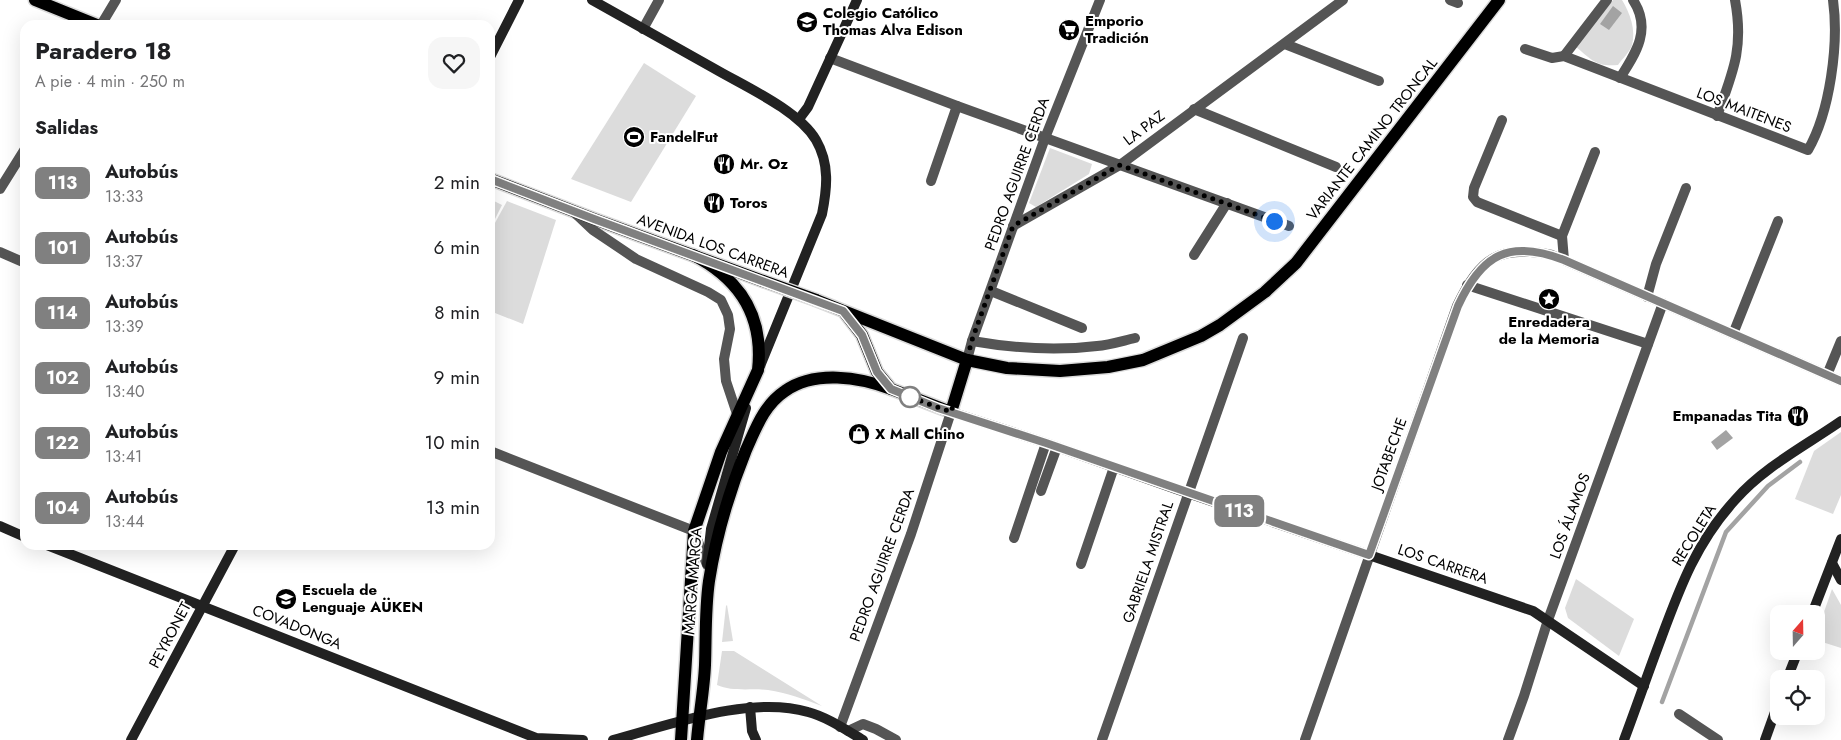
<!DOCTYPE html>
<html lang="es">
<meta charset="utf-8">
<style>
body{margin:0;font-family:Jost,sans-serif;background:#f6f6f6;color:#202124;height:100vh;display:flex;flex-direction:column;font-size:19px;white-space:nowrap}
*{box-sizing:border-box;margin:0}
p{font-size:16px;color:#757577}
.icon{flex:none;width:28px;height:28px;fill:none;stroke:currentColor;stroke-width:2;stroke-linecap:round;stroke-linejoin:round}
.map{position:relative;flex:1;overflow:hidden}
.drawer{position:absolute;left:20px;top:20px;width:475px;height:530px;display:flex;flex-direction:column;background:#fff;border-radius:15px;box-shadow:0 5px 20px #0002}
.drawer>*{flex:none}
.badge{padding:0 10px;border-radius:8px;font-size:18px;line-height:32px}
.needle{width:32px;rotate:20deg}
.controls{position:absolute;left:1770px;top:605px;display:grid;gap:10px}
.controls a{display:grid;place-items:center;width:55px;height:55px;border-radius:10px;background:#fff;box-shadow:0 5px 20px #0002;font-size:25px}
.you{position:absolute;width:25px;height:25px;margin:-12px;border:4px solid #fff;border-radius:50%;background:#1a73e8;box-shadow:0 0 0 8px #1a73e833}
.map>.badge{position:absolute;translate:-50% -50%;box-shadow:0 0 0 2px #fff}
h2{padding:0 15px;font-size:19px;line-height:45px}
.round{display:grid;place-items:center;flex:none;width:52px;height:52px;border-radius:15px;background:#f6f6f6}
.overview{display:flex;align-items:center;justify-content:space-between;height:85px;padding:0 15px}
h1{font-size:24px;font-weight:700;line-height:38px}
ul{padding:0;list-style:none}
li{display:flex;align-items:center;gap:15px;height:65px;padding:0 15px}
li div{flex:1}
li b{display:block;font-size:19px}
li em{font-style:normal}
li .badge{min-width:55px;font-weight:700;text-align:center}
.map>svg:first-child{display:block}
.green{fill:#dcdcdc}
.water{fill:#a3a3a3}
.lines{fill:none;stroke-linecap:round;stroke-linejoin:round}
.stream{stroke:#a3a3a3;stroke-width:4.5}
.primary-casing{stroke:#dbdbdb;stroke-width:15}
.street{stroke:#555;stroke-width:10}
.secondary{stroke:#222;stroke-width:10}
.primary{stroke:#000;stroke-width:12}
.primary-bridge-casing{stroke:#dbdbdb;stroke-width:15;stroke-linecap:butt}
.primary-bridge{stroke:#000;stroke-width:12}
.line-casing{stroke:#fff;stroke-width:11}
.line{stroke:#808080;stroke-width:8}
.walk{stroke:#000;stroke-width:5;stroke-dasharray:0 9}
.stop-dot{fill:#fff;stroke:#808080;stroke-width:2.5}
.labels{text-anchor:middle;stroke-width:4;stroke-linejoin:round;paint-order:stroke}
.poi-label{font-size:15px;font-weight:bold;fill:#000;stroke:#fff;text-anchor:start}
.street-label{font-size:15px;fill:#000;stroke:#fff}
</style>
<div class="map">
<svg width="1841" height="740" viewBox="0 0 1841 740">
<rect width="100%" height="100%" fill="#fff"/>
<!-- green -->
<g class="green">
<path d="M1613,0H1622C1630,13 1636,30 1632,45C1630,52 1622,59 1618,65C1596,67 1592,60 1576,47Z"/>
<path d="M644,63L696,96L631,202L571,179Z"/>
<path d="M1050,148L1092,164L1089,174L1036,207L1029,203Z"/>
<path d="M490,199L502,205L490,229Z"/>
<path d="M507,201L556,220L523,324L490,311V232Z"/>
<path d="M1841,432V495L1833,514L1795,499L1814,451Z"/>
<path d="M1576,579L1634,619L1619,656L1568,618L1565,608Z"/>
<path d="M1832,589L1841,605V648L1816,640V635Z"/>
<path d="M727,605L733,641L722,642L726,606Z"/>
<path d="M722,651H734L822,706C804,699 787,693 768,690C751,688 732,692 717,685Z"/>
</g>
<!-- water -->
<g class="water">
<path d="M1613,6L1622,13L1609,30L1600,24Z"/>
<path d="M1726,430L1733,438L1717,450L1711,442Z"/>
</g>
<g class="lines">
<!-- stream -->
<path class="stream" d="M1662,702L1726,532L1768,486L1800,462"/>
<!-- primary casing -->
<g class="primary-casing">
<g id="primary">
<path d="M35,0L97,25"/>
<path d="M490,179L594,219L763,281"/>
<path d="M816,300L967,360L1007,368L1060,371L1108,367L1143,360L1201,336L1220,325L1265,292L1296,263L1499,0"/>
<path d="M845,313L862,335L877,372L891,389L951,412L967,360"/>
<path d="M681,740L694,531L721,452L758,370C764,316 740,279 693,255"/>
<path d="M697,740C699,715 704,690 705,665C706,637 705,609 709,581C716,536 729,492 746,450C756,428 764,405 785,391C815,370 859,377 891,389"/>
</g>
</g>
<!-- street -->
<g class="street">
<path d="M1450,0L1458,3"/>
<path d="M101,25L116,0"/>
<path d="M643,29L659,0"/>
<path d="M1285,44L1379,81"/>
<path d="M1525,49L1552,58L1564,56L1808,150C1830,112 1839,44 1833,0"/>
<path d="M1564,56L1607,0"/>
<path d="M830,58L957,106L1289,226"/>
<path d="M1620,78C1636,53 1652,29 1633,0"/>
<path d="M1194,109L1336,167"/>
<path d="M1717,116C1733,72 1744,48 1735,0"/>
<path d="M1502,120L1474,188L1473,197L1477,202L1562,236"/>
<path d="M931,181L957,106"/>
<path d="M0,189L25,149"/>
<path d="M575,213L593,230L636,259L708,292L721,300L728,315L730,329L724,359L726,381L737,414"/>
<path d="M1013,226L1120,165L1343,0"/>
<path d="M0,252L25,263"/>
<path d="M1194,255L1227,203"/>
<path d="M1564,260L1562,236L1595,152"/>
<path d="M1467,285L1648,344"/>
<path d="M991,291L1082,328"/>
<path d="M1647,297L1656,264L1686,188"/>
<path d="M1733,334L1778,221"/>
<path d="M972,341C1012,348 1056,351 1097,346C1109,345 1122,341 1135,338"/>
<path d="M967,360L972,341L1045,138L1100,0"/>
<path d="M1827,375L1841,341"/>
<path d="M490,451L694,531L707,565"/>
<path d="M1041,491L1057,447"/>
<path d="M1014,538L1046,443"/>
<path d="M1081,564L1114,467"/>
<path d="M1679,714L1718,740"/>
<path d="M840,727L911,534L951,412"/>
<path d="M848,731L863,724L876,729L896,740"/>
<path d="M1102,740L1243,338"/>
<path d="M1305,740L1457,306C1480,258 1499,244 1552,255L1841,381"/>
<path d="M1508,740L1524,696L1548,620L1663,303"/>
</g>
<!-- secondary -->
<g class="secondary">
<path d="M592,0C633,23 674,46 715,69C746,87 798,110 816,140C830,164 827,189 822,214L760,366"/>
<path d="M490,57L519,0"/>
<path d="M799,119L808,107L857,0"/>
<path d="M951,412L1046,443L1176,489L1533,611L1644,686"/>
<path d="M0,526L25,537"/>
<path d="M47,545L536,738L583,740"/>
<path d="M1832,563L1841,580"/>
<path d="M707,564L711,529L746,408"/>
<path d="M1812,614L1841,539"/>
<path d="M1787,679L1798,651"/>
<path d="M750,707L752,731L756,740"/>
<path d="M131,740L235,545"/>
<path d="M613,740C670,725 750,695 808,712C827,717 846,730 863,740"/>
<path d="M1624,740C1636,708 1647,676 1659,644C1679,590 1695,544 1735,500C1764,467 1805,446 1841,421"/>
<path d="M1765,740L1779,701"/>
</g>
<!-- primary -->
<use href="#primary" class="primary"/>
<!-- primary-bridge casing -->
<g class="primary-bridge-casing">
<path id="primary-bridge" d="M763,281L816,300"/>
</g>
<!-- primary-bridge -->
<use href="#primary-bridge" class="primary-bridge"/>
</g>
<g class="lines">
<!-- line casing -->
<g class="line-casing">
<path id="line" d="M490,179L594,219L843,311L862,335L877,372L891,389L938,408L1046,443L1369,555L1458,306C1482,254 1509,239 1564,260L1841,381"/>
</g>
<!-- line -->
<use href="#line" class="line"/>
<!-- walk -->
<path class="walk" d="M910,397L907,396L951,412L962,378L972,340L1013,226L1120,165L1274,221"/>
</g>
<!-- icons -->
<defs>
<g id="school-disc" transform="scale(1.125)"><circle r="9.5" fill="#000" stroke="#fff"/><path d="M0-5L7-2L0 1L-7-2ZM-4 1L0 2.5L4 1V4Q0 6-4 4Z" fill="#fff"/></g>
<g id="supermarket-disc" transform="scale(1.125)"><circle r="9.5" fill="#000" stroke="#fff"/><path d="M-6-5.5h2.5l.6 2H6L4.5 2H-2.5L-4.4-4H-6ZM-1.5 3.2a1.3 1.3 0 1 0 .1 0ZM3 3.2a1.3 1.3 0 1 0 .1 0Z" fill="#fff"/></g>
<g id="stadium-disc" transform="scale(1.125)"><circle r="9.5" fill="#000" stroke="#fff"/><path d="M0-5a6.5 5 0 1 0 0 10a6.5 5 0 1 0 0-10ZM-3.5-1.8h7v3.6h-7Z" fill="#fff"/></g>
<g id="restaurant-disc" transform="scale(1.125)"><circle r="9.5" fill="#000" stroke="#fff"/><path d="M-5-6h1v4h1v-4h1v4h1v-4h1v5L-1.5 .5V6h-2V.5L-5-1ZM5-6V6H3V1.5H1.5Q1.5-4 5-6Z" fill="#fff"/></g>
<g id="sight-disc" transform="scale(1.125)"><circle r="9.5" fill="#000" stroke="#fff"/><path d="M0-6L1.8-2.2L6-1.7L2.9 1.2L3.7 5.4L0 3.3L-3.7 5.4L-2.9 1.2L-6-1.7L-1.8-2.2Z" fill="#fff"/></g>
<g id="shop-disc" transform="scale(1.125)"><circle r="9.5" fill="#000" stroke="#fff"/><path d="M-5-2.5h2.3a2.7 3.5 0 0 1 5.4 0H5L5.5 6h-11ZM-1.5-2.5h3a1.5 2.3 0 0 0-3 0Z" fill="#fff"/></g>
</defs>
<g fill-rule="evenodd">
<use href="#school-disc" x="807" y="22"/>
<use href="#supermarket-disc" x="1069" y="30"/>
<use href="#stadium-disc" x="634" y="137"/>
<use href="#restaurant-disc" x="724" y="164"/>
<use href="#restaurant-disc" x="714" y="203"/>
<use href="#sight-disc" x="1549" y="299"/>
<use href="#restaurant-disc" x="1798" y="416"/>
<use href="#shop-disc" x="859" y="434"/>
<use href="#school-disc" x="286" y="599"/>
</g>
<!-- markers -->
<circle class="stop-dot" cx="910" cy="397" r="10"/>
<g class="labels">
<!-- poi labels -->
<g class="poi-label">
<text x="823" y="18">Colegio Católico<tspan x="823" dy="17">Thomas Alva Edison</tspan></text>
<text x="1085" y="26">Emporio<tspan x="1085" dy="17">Tradición</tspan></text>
<text x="650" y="142">FandelFut</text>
<text x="740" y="169">Mr. Oz</text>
<text x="730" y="208">Toros</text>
<text x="1549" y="327" text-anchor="middle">Enredadera<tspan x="1549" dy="17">de la Memoria</tspan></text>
<text x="1782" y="421" text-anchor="end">Empanadas Tita</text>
<text x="875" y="439">X Mall Chino</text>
<text x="302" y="595">Escuela de<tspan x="302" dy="17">Lenguaje AÜKEN</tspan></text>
</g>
<!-- street labels -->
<g class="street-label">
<text transform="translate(1744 110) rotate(21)" y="5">LOS MAITENES</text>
<text transform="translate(1144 128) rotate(-37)" y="5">LA PAZ</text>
<text transform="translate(1372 139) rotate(-52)" y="5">VARIANTE CAMINO TRONCAL</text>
<text transform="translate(1017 174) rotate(-70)" y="5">PEDRO AGUIRRE CERDA</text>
<text transform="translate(713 246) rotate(20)" y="5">AVENIDA LOS CARRERA</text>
<text transform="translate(1389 454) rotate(-70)" y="5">JOTABECHE</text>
<text transform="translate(1570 516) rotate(-70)" y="5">LOS ÁLAMOS</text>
<text transform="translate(1694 535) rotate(-58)" y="5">RECOLETA</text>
<text transform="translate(1148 562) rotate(-71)" y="5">GABRIELA MISTRAL</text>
<text transform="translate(1443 564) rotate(19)" y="5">LOS CARRERA</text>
<text transform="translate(882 565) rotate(-70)" y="5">PEDRO AGUIRRE CERDA</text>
<text transform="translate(693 581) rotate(-86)" y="5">MARGA MARGA</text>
<text transform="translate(297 627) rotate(22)" y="5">COVADONGA</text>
<text transform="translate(170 635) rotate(-62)" y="5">PEYRONET</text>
</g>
</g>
</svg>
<div class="controls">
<a><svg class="needle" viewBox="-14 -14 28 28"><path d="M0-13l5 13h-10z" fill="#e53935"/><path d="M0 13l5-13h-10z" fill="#757577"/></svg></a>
<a><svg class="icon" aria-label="locate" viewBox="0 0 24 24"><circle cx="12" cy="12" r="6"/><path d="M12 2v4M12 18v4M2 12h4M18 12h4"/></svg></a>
</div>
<div class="you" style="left:1274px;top:221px"></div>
<b class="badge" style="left:1239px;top:511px;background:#808080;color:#fff">113</b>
<section class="drawer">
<div class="overview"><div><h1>Paradero 18</h1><p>A pie · 4 min · 250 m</p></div><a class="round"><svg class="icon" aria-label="heart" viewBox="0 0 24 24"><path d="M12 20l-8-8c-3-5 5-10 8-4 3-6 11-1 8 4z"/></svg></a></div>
<h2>Salidas</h2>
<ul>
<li><span class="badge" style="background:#808080;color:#fff">113</span><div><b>Autobús</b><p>13:33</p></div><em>2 min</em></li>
<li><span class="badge" style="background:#808080;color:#fff">101</span><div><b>Autobús</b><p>13:37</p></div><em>6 min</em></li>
<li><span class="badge" style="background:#808080;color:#fff">114</span><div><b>Autobús</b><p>13:39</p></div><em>8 min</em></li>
<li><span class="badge" style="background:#808080;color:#fff">102</span><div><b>Autobús</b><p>13:40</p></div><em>9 min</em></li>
<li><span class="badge" style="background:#808080;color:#fff">122</span><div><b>Autobús</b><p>13:41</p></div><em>10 min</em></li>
<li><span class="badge" style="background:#808080;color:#fff">104</span><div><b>Autobús</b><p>13:44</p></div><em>13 min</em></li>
</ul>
</section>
</div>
